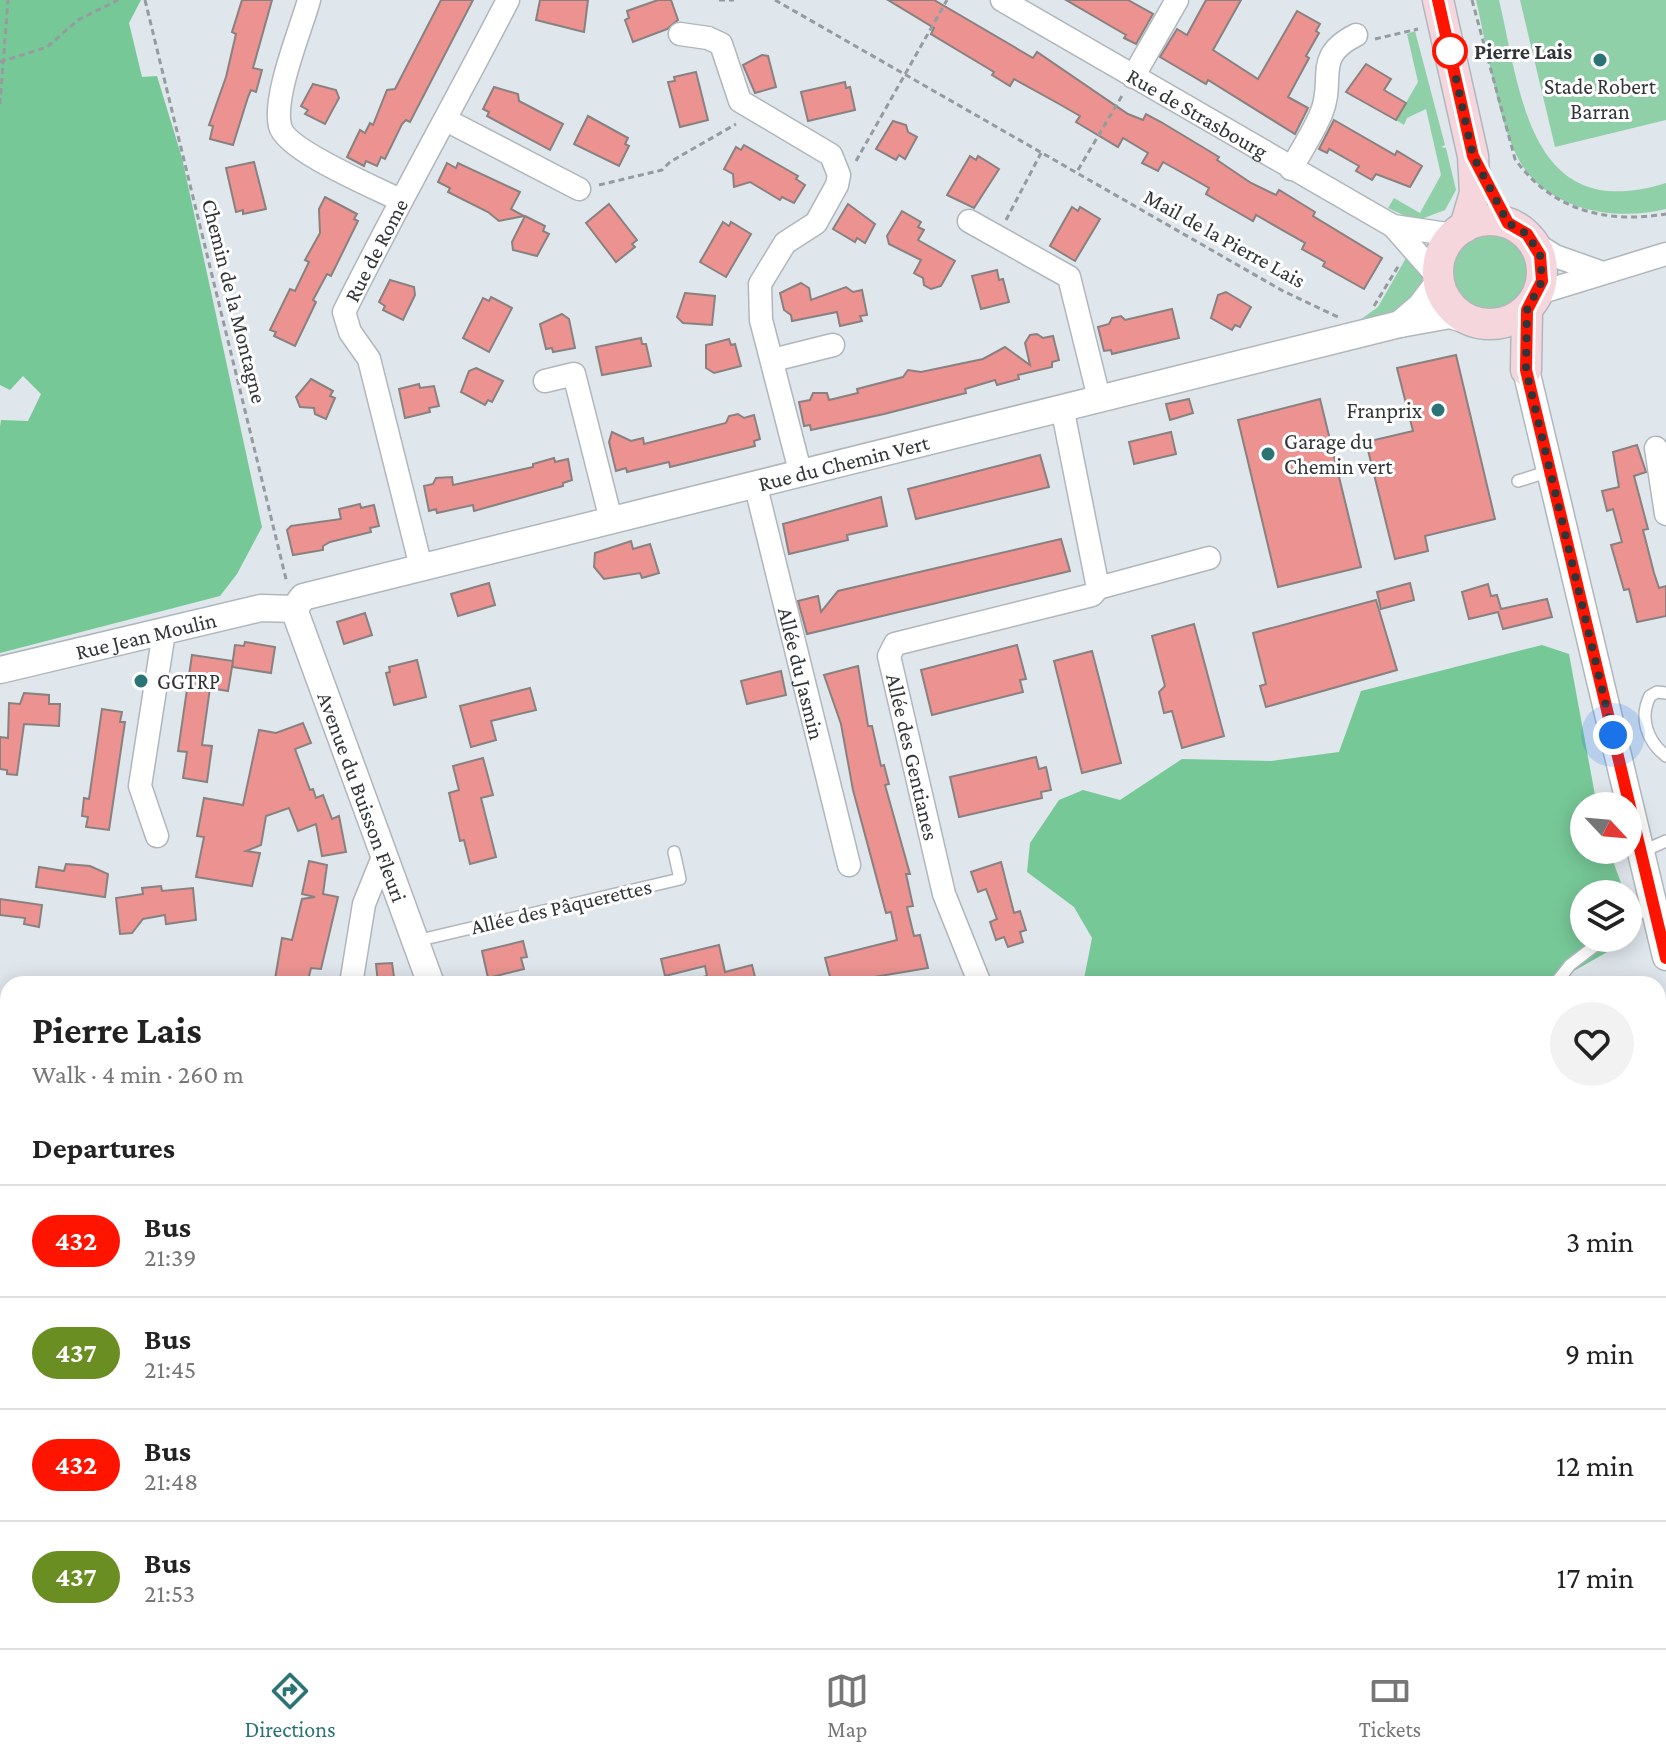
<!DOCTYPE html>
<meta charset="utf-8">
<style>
body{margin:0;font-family:"Crimson Pro",serif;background:#f2f2f2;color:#222;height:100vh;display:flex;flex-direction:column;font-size:30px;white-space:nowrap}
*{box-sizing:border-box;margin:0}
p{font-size:26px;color:#767676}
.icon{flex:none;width:44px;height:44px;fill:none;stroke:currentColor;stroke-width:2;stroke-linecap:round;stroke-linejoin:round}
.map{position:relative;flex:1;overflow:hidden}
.panel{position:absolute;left:0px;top:976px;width:1666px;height:672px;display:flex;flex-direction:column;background:#fff;border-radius:24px 24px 0 0;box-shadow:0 4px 20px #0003}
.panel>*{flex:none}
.badge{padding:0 16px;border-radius:26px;font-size:28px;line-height:52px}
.needle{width:52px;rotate:116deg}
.tools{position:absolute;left:1570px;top:792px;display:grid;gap:16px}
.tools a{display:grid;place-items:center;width:72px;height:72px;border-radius:50%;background:#fff;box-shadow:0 4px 20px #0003;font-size:40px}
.you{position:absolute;width:40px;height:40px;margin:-20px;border:6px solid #fff;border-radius:50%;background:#1a73e8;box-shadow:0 0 0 12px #1a73e833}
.map>.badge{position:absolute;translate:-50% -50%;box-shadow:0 0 0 4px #fff}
h2{padding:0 32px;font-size:30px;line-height:72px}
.round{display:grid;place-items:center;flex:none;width:84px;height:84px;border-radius:42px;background:#f2f2f2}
.head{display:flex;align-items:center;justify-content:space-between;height:136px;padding:0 32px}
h1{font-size:38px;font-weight:700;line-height:60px}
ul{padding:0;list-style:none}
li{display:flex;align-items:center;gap:24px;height:112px;padding:0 32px;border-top:2px solid #e0e0e0}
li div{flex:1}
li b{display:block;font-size:30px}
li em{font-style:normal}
li .badge{min-width:88px;font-weight:700;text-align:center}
.dock{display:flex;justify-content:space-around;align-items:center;height:112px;border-top:2px solid #e0e0e0;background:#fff;font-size:22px;color:#767676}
.dock a{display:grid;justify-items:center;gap:4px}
.dock .active{color:#2a7475}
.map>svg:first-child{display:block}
.green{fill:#90d0a8}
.forest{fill:#77c897}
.building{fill:#ec9391;stroke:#898180;stroke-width:2}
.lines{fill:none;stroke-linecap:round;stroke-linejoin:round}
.service-casing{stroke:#b0b7bc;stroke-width:14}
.minor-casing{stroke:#b0b7bc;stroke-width:25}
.tertiary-casing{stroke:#b0b7bc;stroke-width:29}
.secondary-casing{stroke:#b0b7bc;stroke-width:33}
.path{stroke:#969ba0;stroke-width:3;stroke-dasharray:6 4;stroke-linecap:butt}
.service{stroke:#fff;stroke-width:11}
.minor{stroke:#fff;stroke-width:22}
.tertiary{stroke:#fff;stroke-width:26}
.secondary{stroke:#f5d6dc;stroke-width:30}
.line-casing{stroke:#fff;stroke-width:18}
.line{stroke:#ff1400;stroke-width:12}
.walk{stroke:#323537;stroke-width:8;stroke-dasharray:0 14.4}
.stop-dot{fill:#fff;stroke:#ff1400;stroke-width:4}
.poi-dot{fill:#2a7475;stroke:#fff;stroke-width:3}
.labels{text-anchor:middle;stroke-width:6;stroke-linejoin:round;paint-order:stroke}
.stop-label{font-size:22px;font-weight:bold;fill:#323537;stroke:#fff;text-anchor:start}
.poi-label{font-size:22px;fill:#323537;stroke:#fff;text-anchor:start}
.street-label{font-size:22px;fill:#323537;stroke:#fff}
</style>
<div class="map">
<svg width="1666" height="1648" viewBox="0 0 1666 1648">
<rect width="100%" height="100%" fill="#dfe6ec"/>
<!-- green -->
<g class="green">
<path d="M1476,0H1499C1521,93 1529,226 1666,183V209C1616,222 1546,210 1519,160C1497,120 1487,46 1476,0Z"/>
<path d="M1520,0H1666V120L1555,147Z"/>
<path d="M1415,31L1445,145L1441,147L1446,148L1456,190L1445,210L1416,221L1388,208L1394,198L1420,213L1441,175L1426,109L1407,118L1404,125L1396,120L1418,82L1407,34Z"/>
<circle cx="1490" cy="271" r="42"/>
<path d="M1410,251C1429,280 1424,281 1409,310L1361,324L1360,320L1378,307Z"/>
</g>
<!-- forest -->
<g class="forest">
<path d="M0,0H141L129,23L142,77L157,76L182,158L262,527L237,574L220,596L0,653V427L1,420L28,421L41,394L23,376L10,390L0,385Z"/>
<path d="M1542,645L1569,654L1597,806H1584V850H1609L1625,894H1584V938H1619L1616,947L1551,984H1083L1092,938L1074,907L1027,872L1030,843L1059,800L1083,790L1120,800L1182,759L1271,761L1339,752L1361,691Z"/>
</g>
<!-- building -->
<g class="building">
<path d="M242,0H272L253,68L262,70L256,92L251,90L248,97L233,145L210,139L213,126L209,125L226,77L236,34L232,32Z"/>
<path d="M441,0H473L410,122L406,120L402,124L385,159L381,157L377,166L366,161L364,166L347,157L360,130L365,133L370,123L373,125L387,90L395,89Z"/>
<path d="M540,0H588L584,32L536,20Z"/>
<path d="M658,0H671L678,20L667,29L633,42L625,20L629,18L627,11Z"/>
<path d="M888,0H934L1033,58L1037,52L1128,114L1143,120L1146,114L1161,122L1219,157L1217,160L1251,183L1276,195L1279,190L1302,204L1315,212L1313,216L1382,258L1364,289L1323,266L1325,262L1302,249L1305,243L1256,215L1253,221L1223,204L1206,194L1209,188L1188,176L1163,162L1158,171L1142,163L1148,153L1123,138L1118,147L1076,122L1080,116L1061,105L1014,79L1010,86L992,75L994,72L931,34L934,28Z"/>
<path d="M1066,0H1128L1153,14L1136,44L1124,38L1126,35Z"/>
<path d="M1206,0H1241L1213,50L1258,79L1297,11L1320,24L1316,31L1319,33L1306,56L1309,58L1288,97L1308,108L1295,134L1208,80L1206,84L1160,57L1177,29L1187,35Z"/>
<path d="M762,55L768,56L776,87L755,93L743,65Z"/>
<path d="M1366,64L1391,79L1384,90L1406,103L1396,120L1346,92Z"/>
<path d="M696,72L708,120L680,127L668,82L675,81L674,77Z"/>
<path d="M845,82L846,88L850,87L855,110L808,121L801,92Z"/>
<path d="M313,84L336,90L339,98L325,124L305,114L308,110L301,106Z"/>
<path d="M494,87L518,94L519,101L563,124L550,150L487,116L489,112L483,109Z"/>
<path d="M588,116L628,138L625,144L629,146L619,166L574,144Z"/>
<path d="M1334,120L1395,155L1397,151L1422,166L1410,187L1376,174L1372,180L1356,171L1359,166L1329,149L1327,153L1319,149Z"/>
<path d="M893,121L906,125L908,132L917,137L905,159L899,155L896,160L876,149Z"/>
<path d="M744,145L798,176L796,179L805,185L794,203L782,197L780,200L750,182L734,187L733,174L724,169L736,147L741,150Z"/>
<path d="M970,156L976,160L978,156L999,169L974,208L947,195Z"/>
<path d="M254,162L266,209L243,214V210L236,212L226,168Z"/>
<path d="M447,163L456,168L458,163L520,192L511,209L524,216L499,221L488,212L448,192L450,188L438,182Z"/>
<path d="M325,197L357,214L354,219L358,221L331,276L327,274L313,300L316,302L295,346L274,336L276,332L270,330L290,289L295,291L309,262L305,260L320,233L319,209Z"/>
<path d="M609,204L637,240L632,244L635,247L616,262L586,223Z"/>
<path d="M848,204L875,224L865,243L857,238L855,242L833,229Z"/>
<path d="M1072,207L1078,211L1080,207L1100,219L1075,261L1050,246Z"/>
<path d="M902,211L921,222L918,227L924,230L918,240L955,261L941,286L931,289L924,285L923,278L914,273L921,260L889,244L887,236Z"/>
<path d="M525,216L545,226L543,231L549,234L537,256L513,250L512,242Z"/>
<path d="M723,222L729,226L731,222L751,234L726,277L700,262Z"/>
<path d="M997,270L999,280L1003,279L1009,302L981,309L972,276Z"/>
<path d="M390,280L414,287L415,295L403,320L383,310L385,306L379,302Z"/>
<path d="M801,283L809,288L811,300L846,287L853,292L862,290L867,315L860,316L862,321L840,326L837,312L792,321L791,315L784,310L780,293Z"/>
<path d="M1226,292L1251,307L1240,327L1235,325L1232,330L1211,318L1218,295Z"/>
<path d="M685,293L715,296L712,325L683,323L677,317Z"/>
<path d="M491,297L512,308L489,352L463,338L483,298L489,301Z"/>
<path d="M1172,309L1179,338L1112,354L1111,350L1104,351L1098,327L1109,324L1112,318L1121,316L1125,320Z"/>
<path d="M562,314L569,319L575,348L553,352L552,348L546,349L540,324Z"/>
<path d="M1037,334L1043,338L1053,336L1059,360L1052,362V367L1018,375L1019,379L997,385L995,380L965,389L966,393L884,414L811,430L810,425L804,426L799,402L810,400L813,393H827L829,400L858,393L857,389L903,377L908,370L921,372L983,359L1005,347L1030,365L1025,343L1030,335Z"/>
<path d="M641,338L642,344H646L651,366L602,375L596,347Z"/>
<path d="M729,339L731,345L735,344L741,366L714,373L706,368V345Z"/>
<path d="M1456,355L1495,519L1425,536L1428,551L1395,559L1366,442L1413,431L1397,368Z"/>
<path d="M476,368L503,381L492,402L488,400L485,405L461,392L469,371Z"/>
<path d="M311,379L333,391L330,396L335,398L326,419L315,414L314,408L300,407L296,397Z"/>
<path d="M419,384L420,388L434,386L439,406L429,408L430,412L405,418L399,389Z"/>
<path d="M1189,399L1193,413L1170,420L1166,404Z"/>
<path d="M1320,399L1361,567L1278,587L1238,420Z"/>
<path d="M738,414L744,418L754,415L760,439L754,441L755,446L670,467L669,462L627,472L626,468L616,471L609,442L612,432L631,441L643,438L644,444L726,423L729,416Z"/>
<path d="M1171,432L1176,454L1134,464L1129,442Z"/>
<path d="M1637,445L1646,472L1634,476L1648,529L1643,530L1654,573L1659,588L1666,586V616L1637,622L1629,589L1624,590L1611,545L1622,542L1613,509L1607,511L1602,491L1619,487L1613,452Z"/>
<path d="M1040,455L1049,487L916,519L908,489Z"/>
<path d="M554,458L555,462L568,459L572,480L563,483V486L474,511L473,505L437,513L436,509L429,511L424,486L433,484L436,478L452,477L453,485L533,467V464Z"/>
<path d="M881,497L887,526L847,535L848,540L789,554L783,524Z"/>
<path d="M360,504L361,508L374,505L379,526L370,528L371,532L330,542L323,546V550L293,555L287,530L291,526L341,519L339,509Z"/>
<path d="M1061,539L1070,571L807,634L798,601L818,596L821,612L838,591Z"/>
<path d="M631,541L633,549L650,544L659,573L642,578L640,573L604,579L594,567L595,553Z"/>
<path d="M489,583L495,605L458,616L451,594Z"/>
<path d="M1410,583L1414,600L1381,609L1377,592Z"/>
<path d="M1488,584L1491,596L1497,595L1501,609L1547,599L1552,617L1503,629L1498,612L1469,619L1462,592Z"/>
<path d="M1376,600L1397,670L1266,707L1260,686L1266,684L1253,633Z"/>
<path d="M365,613L372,635L344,644L337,622Z"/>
<path d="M1194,624L1224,736L1182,748L1172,711L1164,713L1159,692L1165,686L1152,636Z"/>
<path d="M245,642L275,647L271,673L232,667L235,645L244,646Z"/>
<path d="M1017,645L1026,679L1020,680L1023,692L932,715L921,670Z"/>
<path d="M1092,651L1121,763L1082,773L1054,661Z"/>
<path d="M192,655L233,661L228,691L210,688L202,745L212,746L207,782L183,778L187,752L178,751Z"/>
<path d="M417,660L426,697L394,705L386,673L390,672L389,667Z"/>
<path d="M858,666L868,726H872L881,766L884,765L889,784L885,785L910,874H906L913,906L907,907L914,936L920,935L928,968L832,984L825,958L897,940L891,912L886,913L853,790L841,724L824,675Z"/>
<path d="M781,671L786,695L747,704L741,681Z"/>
<path d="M530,688L536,710L491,721L496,740L471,747L460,706Z"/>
<path d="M24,693L49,695V704H60L59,726L24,724L17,775L7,774V770L0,769V737L8,738L9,703L20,704Z"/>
<path d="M102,709L122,712L120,722H125L109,830L86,827L88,817L82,816L84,798L89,799Z"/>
<path d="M303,723L311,743L295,749L310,790L313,789L316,798L323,795L332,819L339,816L346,852L322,856L316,824L298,831L289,808L266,816L261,845L246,851L260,853L252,886L196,877L204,837L197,836L204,798L243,805L259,730L276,733Z"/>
<path d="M1036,757L1039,769L1046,767L1051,790L1041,792L1042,798L959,817L950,777Z"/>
<path d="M483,758L493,795L481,798L496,857L470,864L464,840L460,841L449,793L459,790L453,766Z"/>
<path d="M309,861L327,865L323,894L338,897L321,969L311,968L307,984L275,979L282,938L292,940L302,899L315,897L302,894Z"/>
<path d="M1001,862L1014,913L1020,911L1026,930L1020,932L1023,942L1008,947L1004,937L996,940L990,922L997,919L986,889L978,892L971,872Z"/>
<path d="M66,864L90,866L108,874L105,897L36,887L39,867L64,871Z"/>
<path d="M161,886L162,891L193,888L196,920L166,924L165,915L143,919L132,933L120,934L116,898L143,894L142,888Z"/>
<path d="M0,899L42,905L39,927L24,924L25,918L0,915Z"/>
<path d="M523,941L527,957L521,958L524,969L488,978L482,951Z"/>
<path d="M719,945L725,972L752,965L756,981L700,984L699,978L707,976L705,966L665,976L661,959Z"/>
<path d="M392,963L395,984H378L376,964Z"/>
</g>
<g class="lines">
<!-- service casing -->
<g class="service-casing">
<g id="service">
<path d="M1518,481L1550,471"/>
<path d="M1666,693L1657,692L1650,696C1639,718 1647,741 1666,756"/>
<path d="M1641,852L1666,841"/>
<path d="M1628,921L1653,904"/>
<path d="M416,941L680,879L674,852"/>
<path d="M1555,984L1570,965L1605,938"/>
</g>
</g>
<!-- minor casing -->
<g class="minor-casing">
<g id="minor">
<path d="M309,0C300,32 273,96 280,126C285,150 376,188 400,200"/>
<path id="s1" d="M1002,0L1393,226L1438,277"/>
<path d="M680,34L708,38L721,44L740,101L831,155L839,175L837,185L816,223L785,243L760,284L761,320L800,471"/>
<path d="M1133,77L1177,0"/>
<path d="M446,120L579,189"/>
<path d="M1291,169C1301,151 1313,133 1321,114C1336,79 1312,57 1356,35"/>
<path d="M969,221L1069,277L1099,398"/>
<path d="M1393,226L1454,235"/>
<path d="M1534,243L1555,256L1600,272"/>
<path d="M1539,293L1666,254"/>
<path d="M773,360L833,345"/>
<path d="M545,381L574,374L611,520"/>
<path d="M1656,448L1666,514"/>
<path id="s2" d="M755,483L849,865"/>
<path id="s3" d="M421,567L369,359L350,332L344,312C396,207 454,105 508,0"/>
<path d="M1098,588L1209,558"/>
<path d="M157,836L140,786L164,632"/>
<path d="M351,984L364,904L383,857"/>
<path d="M980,984L944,894L889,656L895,644L1092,595L1098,588L1062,407"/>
<path d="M0,1040L8,1042"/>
<path d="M0,1416L8,1404"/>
<path d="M0,1480L8,1485"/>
<path d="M171,1640L178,1648"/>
<path d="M94,1648L103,1640"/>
<path d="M436,1648L444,1640"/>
<path d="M810,1648L819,1640"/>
</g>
</g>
<!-- tertiary casing -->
<g class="tertiary-casing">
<g id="tertiary">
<path d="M1400,324L1420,307L1439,282"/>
<path d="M1526,370L1666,957"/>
<path id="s4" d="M294,609L303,597L1400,324L1450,315L1473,322"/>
<path id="s5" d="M294,609L431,984"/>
<path id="s6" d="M0,670L261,608L294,609"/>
<path d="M876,1640L881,1648"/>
</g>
</g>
<!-- secondary casing -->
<g class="secondary-casing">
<g id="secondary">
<path d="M1438,0L1473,156L1475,193L1465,227"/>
<circle cx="1490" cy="272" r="52"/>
<path d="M1526,370L1527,310"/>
</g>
</g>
<!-- path -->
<g class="path">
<path d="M145,0L287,583"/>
<path d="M719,0H734"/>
<path d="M775,0L1283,291L1338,317"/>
<path d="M1472,0L1515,159C1551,210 1606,224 1666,214"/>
<path d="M1375,39L1418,29"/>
<path d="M0,62L47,47L78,20L118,0"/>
<path d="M0,104L8,0"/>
<path d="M856,161L947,0"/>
<path d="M1078,170L1123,94"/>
<path d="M599,185L662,170L670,162L736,124"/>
<path d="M1006,220L1041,153"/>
<path d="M1374,306L1399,265"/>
<path d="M1658,1136L1666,1133"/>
<path d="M1658,1173L1660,1181"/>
</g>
<!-- service -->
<use href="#service" class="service"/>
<!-- minor -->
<use href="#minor" class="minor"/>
<!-- tertiary -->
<use href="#tertiary" class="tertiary"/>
<!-- secondary -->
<use href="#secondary" class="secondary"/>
</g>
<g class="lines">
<!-- line casing -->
<g class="line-casing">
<path id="line" d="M1438,0L1473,156L1508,223L1527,234L1540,255L1542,281L1527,310L1526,370L1666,958"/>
</g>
<!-- line -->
<use href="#line" class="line"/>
<!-- walk -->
<path class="walk" d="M1450,51L1473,156L1508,223L1527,234L1540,255L1542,281L1527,310L1526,370L1613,735"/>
</g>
<!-- markers -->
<circle class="stop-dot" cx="1450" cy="51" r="16"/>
<g class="poi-dot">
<circle cx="1600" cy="60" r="8"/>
<circle cx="1438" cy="410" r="8"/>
<circle cx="1268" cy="454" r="8"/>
<circle cx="141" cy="681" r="8"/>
</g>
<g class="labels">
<!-- stop labels -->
<g class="stop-label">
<text x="1474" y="59">Pierre Lais</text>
</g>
<!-- poi labels -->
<g class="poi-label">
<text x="1600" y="94" text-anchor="middle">Stade Robert<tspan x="1600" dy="25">Barran</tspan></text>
<text x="1422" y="418" text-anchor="end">Franprix</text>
<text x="1284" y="449">Garage du<tspan x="1284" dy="25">Chemin vert</tspan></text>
<text x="157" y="689">GGTRP</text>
</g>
<!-- street labels -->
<g class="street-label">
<text dy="8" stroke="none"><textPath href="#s1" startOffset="226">Rue de Strasbourg</textPath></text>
<text transform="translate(1225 238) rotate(29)" y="8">Mail de la Pierre Lais</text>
<text dy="8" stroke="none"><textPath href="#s3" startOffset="338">Rue de Rome</textPath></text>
<text transform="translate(235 301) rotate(76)" y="8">Chemin de la Montagne</text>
<text dy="8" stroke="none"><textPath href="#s4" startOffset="572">Rue du Chemin Vert</textPath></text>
<text dy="8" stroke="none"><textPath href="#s6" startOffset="150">Rue Jean Moulin</textPath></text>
<text dy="8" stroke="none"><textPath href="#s2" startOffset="196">Allée du Jasmin</textPath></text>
<text transform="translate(913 757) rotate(77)" y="8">Allée des Gentianes</text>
<text dy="8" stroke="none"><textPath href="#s5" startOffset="200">Avenue du Buisson Fleuri</textPath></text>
<text transform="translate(561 906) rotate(-13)" y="8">Allée des Pâquerettes</text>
</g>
</g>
</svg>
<div class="tools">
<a><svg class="needle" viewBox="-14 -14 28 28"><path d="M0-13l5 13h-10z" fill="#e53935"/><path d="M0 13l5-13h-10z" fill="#767676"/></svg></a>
<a><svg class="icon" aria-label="layers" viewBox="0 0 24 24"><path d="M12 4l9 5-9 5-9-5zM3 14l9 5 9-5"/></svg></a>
</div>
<div class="you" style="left:1613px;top:735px"></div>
<section class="panel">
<div class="head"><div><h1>Pierre Lais</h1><p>Walk · 4 min · 260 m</p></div><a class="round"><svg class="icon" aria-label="heart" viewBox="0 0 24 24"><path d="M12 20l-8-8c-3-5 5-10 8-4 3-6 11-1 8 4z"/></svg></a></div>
<h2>Departures</h2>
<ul>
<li><span class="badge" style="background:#ff1400;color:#fff">432</span><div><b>Bus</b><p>21:39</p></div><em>3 min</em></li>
<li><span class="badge" style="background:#6b8e23;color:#fff">437</span><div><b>Bus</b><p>21:45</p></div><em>9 min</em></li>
<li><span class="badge" style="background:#ff1400;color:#fff">432</span><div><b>Bus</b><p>21:48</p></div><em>12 min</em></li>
<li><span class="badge" style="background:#6b8e23;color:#fff">437</span><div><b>Bus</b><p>21:53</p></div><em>17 min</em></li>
</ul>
</section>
</div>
<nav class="dock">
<a class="active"><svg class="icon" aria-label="directions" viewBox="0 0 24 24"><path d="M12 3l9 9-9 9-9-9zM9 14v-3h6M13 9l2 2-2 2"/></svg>Directions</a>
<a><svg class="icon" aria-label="map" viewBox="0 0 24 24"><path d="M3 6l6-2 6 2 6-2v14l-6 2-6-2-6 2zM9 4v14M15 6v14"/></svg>Map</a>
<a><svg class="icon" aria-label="tickets" viewBox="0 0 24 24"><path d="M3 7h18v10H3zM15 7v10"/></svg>Tickets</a>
</nav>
